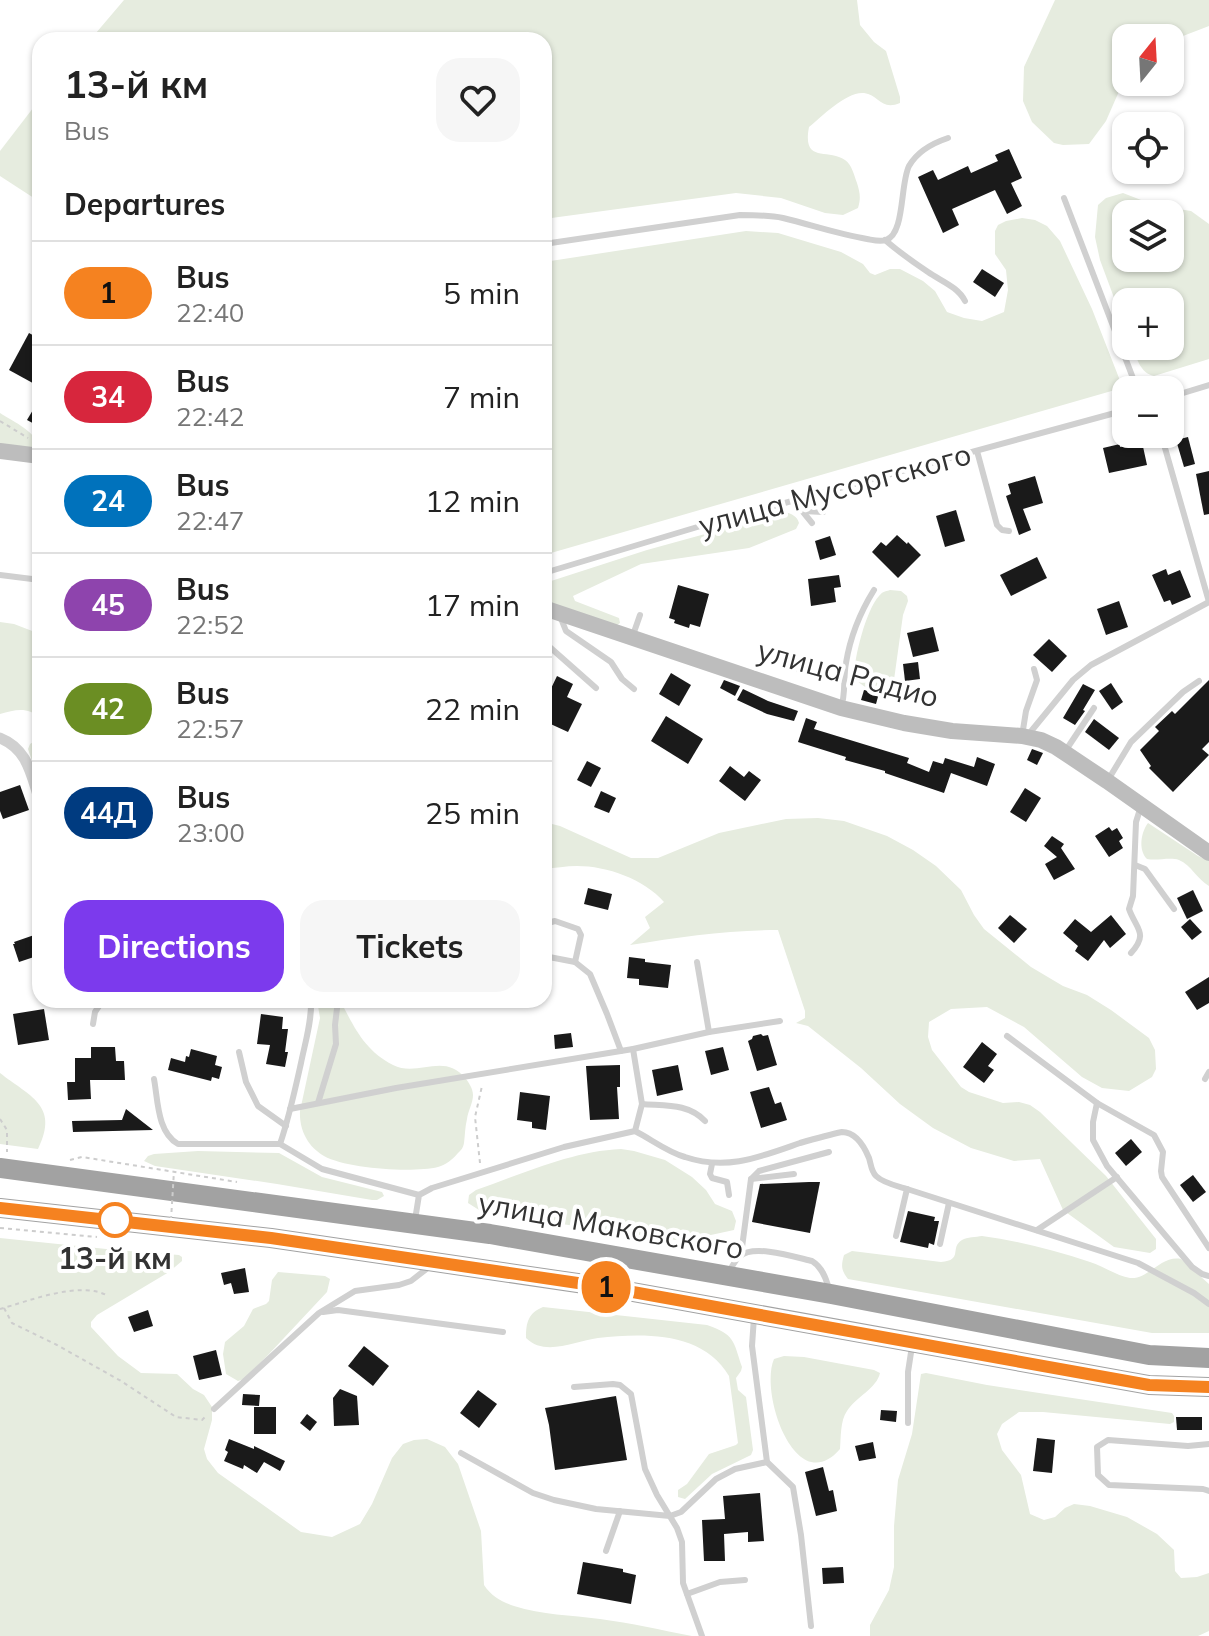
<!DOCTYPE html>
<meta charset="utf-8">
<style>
body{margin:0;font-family:Mulish,sans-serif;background:#f6f6f6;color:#222;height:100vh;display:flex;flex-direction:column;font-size:30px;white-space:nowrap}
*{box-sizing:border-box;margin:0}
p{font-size:26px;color:#767676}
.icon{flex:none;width:44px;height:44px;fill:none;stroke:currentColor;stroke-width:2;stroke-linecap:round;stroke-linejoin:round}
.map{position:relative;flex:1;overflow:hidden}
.panel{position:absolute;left:32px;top:32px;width:520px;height:976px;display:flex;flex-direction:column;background:#fff;border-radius:24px;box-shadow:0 2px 6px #0004}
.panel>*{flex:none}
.badge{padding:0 16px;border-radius:26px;font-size:28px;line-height:52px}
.needle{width:52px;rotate:18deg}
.controls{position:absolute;left:1112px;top:24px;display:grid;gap:16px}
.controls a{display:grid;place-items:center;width:72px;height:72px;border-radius:16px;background:#fff;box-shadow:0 2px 6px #0004;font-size:40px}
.map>.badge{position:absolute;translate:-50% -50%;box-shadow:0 0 0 4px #fff}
h2{padding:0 32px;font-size:30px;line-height:72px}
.round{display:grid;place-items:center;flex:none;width:84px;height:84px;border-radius:24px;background:#f6f6f6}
.overview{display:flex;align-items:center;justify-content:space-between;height:136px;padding:0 32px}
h1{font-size:38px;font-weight:700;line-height:60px}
.primary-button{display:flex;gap:16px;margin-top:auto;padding:16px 32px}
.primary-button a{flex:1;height:92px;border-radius:24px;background:#7c3aed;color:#fff;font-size:32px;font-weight:700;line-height:92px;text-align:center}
.primary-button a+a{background:#f6f6f6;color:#222}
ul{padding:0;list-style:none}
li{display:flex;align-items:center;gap:24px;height:104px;padding:0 32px;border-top:2px solid #e0e0e0}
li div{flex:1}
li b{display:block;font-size:30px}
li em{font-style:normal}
li .badge{min-width:88px;font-weight:700;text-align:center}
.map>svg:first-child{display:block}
.green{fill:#e6ecdf;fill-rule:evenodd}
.building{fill:#1a1a1a}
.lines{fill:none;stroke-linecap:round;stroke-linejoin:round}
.path{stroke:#cdcdcd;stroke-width:2;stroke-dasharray:4 4;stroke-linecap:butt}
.service{stroke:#d0d0d0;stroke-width:6}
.minor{stroke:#d0d0d0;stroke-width:11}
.secondary{stroke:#bdbdbd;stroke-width:16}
.trunk{stroke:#a2a2a2;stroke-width:20}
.path-bridge{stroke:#cdcdcd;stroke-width:2;stroke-dasharray:4 4;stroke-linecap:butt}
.line-casing{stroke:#fff;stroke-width:18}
.line{stroke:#f58220;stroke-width:12}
.stop-dot{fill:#fff;stroke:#f58220;stroke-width:4}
.labels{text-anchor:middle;stroke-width:8;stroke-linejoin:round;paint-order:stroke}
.street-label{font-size:30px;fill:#333;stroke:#fff}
.stop-label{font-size:30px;font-weight:bold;fill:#333;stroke:#fff}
</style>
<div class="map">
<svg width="1209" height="1636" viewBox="0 0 1209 1636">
<rect width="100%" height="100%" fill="#fff"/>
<!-- green -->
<g class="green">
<path d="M124,0H857L860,25L874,42L886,51L900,97V103C881,111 879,95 864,93C847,91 821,117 809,127C802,164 828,148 845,160C852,165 854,175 857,183C860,193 861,198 858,208L843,215L825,213L781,198L736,193L544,219V40H90Z"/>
<path d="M1055,0H1209V26L1170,41V38H1126V82L1120,89L1106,121L1089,144L1063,145L1054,143L1032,122L1023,101L1024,67Z"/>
<path d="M40,99V202L0,176V151Z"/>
<path d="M1123,193L1154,205L1191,211L1209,224V359L1154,376C1140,373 1137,358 1132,346H1170V302H1126V330L1100,260L1095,237L1098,205L1106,198ZM1126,214H1170V258H1126Z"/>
<path d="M1022,218L1035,220L1047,226L1060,241L1092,309L1119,378V385L1115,390L544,555V262L746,231L778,233L841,252L863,264L870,273L875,275L890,269H900L923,281L935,291L947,312L964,318L982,321L1004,312L1008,290L1006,270L995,254V231L998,225L1006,221Z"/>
<path d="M0,413C14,422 37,432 40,449L0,444Z"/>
<path d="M785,512C792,514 797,516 799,523L796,529L791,531L749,548L641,564L573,596L575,601L619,618L620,623L617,625L544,602V585L548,582L647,550Z"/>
<path d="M890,590L901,591L907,596L908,601L903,615L893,687L891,693C879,696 861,687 854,677C854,658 866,610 879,596C883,591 884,592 890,590Z"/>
<path d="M0,622L14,624L40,634V718C27,706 15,710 0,714Z"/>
<path d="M40,738V784L28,749L30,744Z"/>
<path d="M818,818L844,821L887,836L913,850L936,866L961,890L974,915L984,929L1031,967L1063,986L1087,995L1111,1010L1149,1038L1155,1050L1156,1069L1152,1077L1129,1091L1102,1088L1082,1077L1024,1027L987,1007L951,1009L929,1022L928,1037L932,1050L961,1087L969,1092L1003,1103L1019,1102L1030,1105L1040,1112L1106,1176L1156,1239V1249L1150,1253L1114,1247L1063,1210L1040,1159L1014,1161L971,1148L933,1128L900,1104L861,1068L808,1026L796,1023L805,1018V1011L778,930C728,930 680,937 630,945L650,928L645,917L664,902C644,879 607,866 577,866C566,866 555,868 544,869V822L560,826L631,858H658L719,833L757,825L786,819Z"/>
<path d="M1148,823L1198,856L1209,861V886C1198,880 1191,865 1179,860C1170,857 1157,861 1147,859C1138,850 1141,832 1148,823Z"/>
<path d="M317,1000H340C354,1027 364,1050 393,1065C418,1078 444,1051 466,1079C469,1083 473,1089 473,1095C473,1103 468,1111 467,1119C465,1127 465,1135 464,1143C463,1148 462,1149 458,1153C453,1159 446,1165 438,1167C413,1173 347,1169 324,1156C308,1147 299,1130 300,1111L320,1018Z"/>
<path d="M0,1073C29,1096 60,1105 38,1149L0,1144Z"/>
<path d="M621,1149L634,1151L665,1160L692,1177L706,1190L715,1204L732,1211L736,1221L734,1230L683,1241L505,1216L479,1210L468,1203L469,1195L476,1190C522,1174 572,1151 621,1149Z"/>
<path d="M198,1151L279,1153L322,1177L382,1192L384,1196L377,1200H372L277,1184L155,1166L144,1161L148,1156L154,1154Z"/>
<path d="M982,1236C1019,1241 1054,1250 1090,1262C1103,1266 1117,1276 1130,1278C1148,1280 1161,1255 1181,1259L1209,1284V1333H1152L848,1279C841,1270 841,1266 844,1255L852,1251L941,1262C964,1260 949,1248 962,1240C967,1237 976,1237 982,1236Z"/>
<path d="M0,1238L116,1250L179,1255L182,1257V1261L169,1272L97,1315L91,1322V1327L118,1356L141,1373L177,1374L193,1389L204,1395L212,1407V1420L204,1449L207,1459L218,1473L301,1532L332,1537L360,1524L372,1504L392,1458L403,1444L414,1440L427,1439L445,1447L458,1464L481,1531L484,1585C491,1596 502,1602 514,1606C542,1615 571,1615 600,1619C631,1623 661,1630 692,1636H0Z"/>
<path d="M278,1272L325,1276L330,1279L327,1292L269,1354L244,1379L238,1381L226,1374L223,1354L225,1342L244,1326L253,1309L266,1304L269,1301L272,1280Z"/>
<path d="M543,1307L707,1325C735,1335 733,1340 742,1367L741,1371L736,1378L738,1390L746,1397L753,1450L751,1455L712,1474L685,1499L678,1497V1490L687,1484L709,1454L736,1445L738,1443L729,1376C703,1331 643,1333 598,1338C575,1341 545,1357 526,1338C526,1323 528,1313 543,1307Z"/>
<path d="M784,1356L804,1357L874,1370L880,1373C877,1388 856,1397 847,1411C840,1421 841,1438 840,1449C796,1500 759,1393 774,1359Z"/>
<path d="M926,1373L987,1385L1172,1413L1174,1416V1422L1170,1424L1043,1412H1019L1002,1424L997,1434L1002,1450L1021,1475L1030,1514L1044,1520L1055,1517L1065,1508L1074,1504L1090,1506L1127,1517L1157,1534L1174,1550L1175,1571L1181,1578L1197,1577L1209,1573V1631L1198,1636H870V1625L889,1590L894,1567V1526L898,1480L912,1434L921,1374Z"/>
</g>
<!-- building -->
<g class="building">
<path d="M1009,149L1022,178L1011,183L1022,206L1007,214L995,190L952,209L959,225L943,233L918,177L933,170L938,180L968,166L971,173L998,161L995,155Z"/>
<path d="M982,269L1004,283L995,297L973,282Z"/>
<path d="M29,333L40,339V387L9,370Z"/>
<path d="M40,398V427L27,420Z"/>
<path d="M1188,437L1195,464L1184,467L1176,440Z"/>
<path d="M1142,442L1147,465L1109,473L1103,448L1120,444V447Z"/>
<path d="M1209,471V514L1204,515L1196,474Z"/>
<path d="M1035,476L1043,503L1023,509L1031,530L1019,535L1006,496L1011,494L1008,484Z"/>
<path d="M956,510L965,541L945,547L936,516Z"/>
<path d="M897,535L907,544L908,542L921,555L898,578L872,552L881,542L886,546Z"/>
<path d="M830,536L836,555L820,560L815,541Z"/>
<path d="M1037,557L1047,578L1011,596L1000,575Z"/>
<path d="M1166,569L1168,575L1180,570L1191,597L1172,605L1170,600L1164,602L1152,575Z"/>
<path d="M839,575L841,587L834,588L836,602L811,606L808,579Z"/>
<path d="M678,585L709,594L700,627L690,624L689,628L674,623L675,620L669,618Z"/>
<path d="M1119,601L1128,627L1106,635L1097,609Z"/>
<path d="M933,627L939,651L913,657L907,633Z"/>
<path d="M1049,639L1067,656L1052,672L1033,655Z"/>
<path d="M800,657L815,661L810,676L796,672Z"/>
<path d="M918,662L920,679L905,681L903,664Z"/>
<path d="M671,673L691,685L679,706L659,694Z"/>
<path d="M557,676L573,684L567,697L582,704L568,732L544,721V703Z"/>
<path d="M724,680L740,686L735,696L720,688Z"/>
<path d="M1209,680V742L1202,749L1209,755L1173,792L1149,768L1151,766L1140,750L1159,731L1155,727L1172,711L1175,714Z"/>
<path d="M1111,683L1123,702L1112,710L1099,691Z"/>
<path d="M1083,684L1095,690L1083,710L1085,711L1075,725L1063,718Z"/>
<path d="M743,689L768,701L798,711L794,721L767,714L737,700Z"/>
<path d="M864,690L879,693L876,704L861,700Z"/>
<path d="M666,716L703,739L688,764L651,741Z"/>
<path d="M806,718L817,722L814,729L909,758L907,763L929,772L933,761L943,764L945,758L974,767L977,757L995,764L987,786L951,773L944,793L885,773V771L845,760L846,757L798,742Z"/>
<path d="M1094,719L1119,738L1109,750L1085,732Z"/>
<path d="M1032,749L1043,753L1037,765L1027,760Z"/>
<path d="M587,761L601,768L591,787L577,780Z"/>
<path d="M730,766L744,777L749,771L761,780L745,801L719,781Z"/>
<path d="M20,785L29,810L3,819L0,811V792Z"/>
<path d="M1025,788L1041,798L1026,822L1010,812Z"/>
<path d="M601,791L616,798L609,813L594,807Z"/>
<path d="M1109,827L1112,831L1117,828L1123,838L1119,841L1123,848L1109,857L1095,836Z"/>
<path d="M1052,836L1064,844L1061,848L1075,869L1054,880L1045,864L1057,857L1044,846Z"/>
<path d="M588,888L612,894L608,910L584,904Z"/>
<path d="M1193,890L1203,911L1187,919L1177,898Z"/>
<path d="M1010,915L1027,929L1014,943L998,928Z"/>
<path d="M1111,915L1126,934L1110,948L1104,940L1088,961L1075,951L1078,946L1063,933L1075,919L1091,932Z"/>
<path d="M1190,919L1202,932L1192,940L1181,927Z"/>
<path d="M40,933V955L19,962L13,944H15L14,942Z"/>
<path d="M629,957L645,959V962L671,965L668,988L639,985V979L627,978Z"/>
<path d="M1209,977V1003L1197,1010L1185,992Z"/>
<path d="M44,1009L49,1040L18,1045L13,1014Z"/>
<path d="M261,1014L283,1017L282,1029H288L285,1052H288L285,1067L266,1064L270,1045L257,1044Z"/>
<path d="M571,1033L573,1047L555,1049L554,1035Z"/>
<path d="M761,1034L763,1036L768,1035L777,1065L757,1071L748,1041L752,1039L753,1036Z"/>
<path d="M982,1042L997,1054L988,1066L994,1070L984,1083L963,1067Z"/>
<path d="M91,1047H115L116,1061H124L125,1080H90L91,1099L68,1100L67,1082H75V1058H91Z"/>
<path d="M723,1047L729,1070L711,1075L705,1051Z"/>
<path d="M191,1049L217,1056L215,1065L222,1067L219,1079L212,1077L211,1081L168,1070L171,1058L185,1062L186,1056L189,1057Z"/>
<path d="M620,1065V1087H617L619,1119L590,1120L586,1066Z"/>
<path d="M678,1065L683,1090L657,1096L652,1070Z"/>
<path d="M769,1087L775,1104L781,1102L787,1120L761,1128L750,1092Z"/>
<path d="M520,1092L550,1096L546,1130L532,1128V1122L517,1120Z"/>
<path d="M126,1109L153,1130L73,1132L72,1121L122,1120Z"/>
<path d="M1131,1139L1142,1152L1126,1166L1115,1153Z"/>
<path d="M1193,1175L1206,1192L1193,1202L1180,1185Z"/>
<path d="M809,1182H820L810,1233L752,1222L760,1184Z"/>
<path d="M908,1211L935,1217L934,1221H939L934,1245L929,1243L928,1248L900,1242Z"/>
<path d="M245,1268L249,1292L234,1294L231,1283L224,1285L221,1273Z"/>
<path d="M148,1310L153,1326L134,1332L128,1317Z"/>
<path d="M364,1346L389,1366L373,1386L348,1366Z"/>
<path d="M216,1350L222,1375L199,1380L193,1356Z"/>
<path d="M340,1389L357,1396L359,1425L334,1426L333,1398Z"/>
<path d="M478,1390L497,1404L479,1428L460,1413Z"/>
<path d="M243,1394L260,1395L259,1406L242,1405Z"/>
<path d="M616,1396L627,1460L555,1470L549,1425L545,1408Z"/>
<rect x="254" y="1407" width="22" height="27"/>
<path d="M881,1410L897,1411L896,1422L880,1420Z"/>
<path d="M307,1414L317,1422L310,1431L300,1423Z"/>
<path d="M1176,1417H1202V1430H1177Z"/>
<path d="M1037,1438L1055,1440L1052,1473L1033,1471Z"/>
<path d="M229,1439L254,1449V1446L285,1461L280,1471L264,1462L257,1473L244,1465L243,1469L224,1461L228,1452L225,1450Z"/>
<path d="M873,1442L876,1458L859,1461L855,1446Z"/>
<path d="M823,1467L829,1491L833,1490L837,1511L816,1516L805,1472Z"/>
<path d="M760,1493L764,1541L748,1542V1532L724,1534L725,1561H704L702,1520L725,1519L723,1496Z"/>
<path d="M583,1562L623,1569V1572L636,1575L631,1604L577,1594Z"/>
<path d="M843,1567L844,1583L823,1584L822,1568Z"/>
</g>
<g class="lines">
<!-- path -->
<g class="path">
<path d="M0,421L28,438"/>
<path d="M0,1119L7,1130V1152"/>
<path d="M70,1160L82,1157L237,1182"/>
<path d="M480,1163L475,1117L482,1086"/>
<path d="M0,1228L97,1237"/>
<path d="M4,1308L12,1323L57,1345L121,1381L176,1417L202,1420L207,1415"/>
<path d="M0,1309C29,1301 81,1280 108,1296"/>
</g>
<!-- service -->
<g class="service">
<path d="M1064,198L1136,386L1140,390"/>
<path d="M885,240C899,252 913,262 928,272C941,281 958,287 965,301"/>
<path d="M544,244L740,215C755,215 769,215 783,218C812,225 837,234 867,239C873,240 880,242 886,240C905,234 900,184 909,166C917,152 933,143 948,138"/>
<path d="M1170,397L1209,385"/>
<path d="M1161,434L1209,602"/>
<path d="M977,451L997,525L1002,530L1009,531"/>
<path d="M794,501L812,523"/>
<path d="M803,511L823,512"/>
<path d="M544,573L704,525L1126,410"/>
<path d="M0,575L40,580"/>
<path d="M560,616L566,631L611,662L622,679L634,689"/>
<path d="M633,635L640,615"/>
<path d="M544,642L596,688"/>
<path d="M841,708C846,693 843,678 846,663C850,638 861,611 874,590"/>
<path d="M1028,735L1073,680L1091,665L1209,602"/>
<path d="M1022,736L1026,711L1037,680L1034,669"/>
<path d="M1066,750L1094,708"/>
<path d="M1108,780L1131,742L1183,692L1199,681"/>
<path d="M1135,865L1145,869L1174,909"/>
<path d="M544,924L555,921L578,929L581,935L575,962"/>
<path d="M1131,953C1149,933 1136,929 1129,909L1133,896L1136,822L1141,806"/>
<path d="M544,956L575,962L590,974L607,1014L621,1051"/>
<path d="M697,962L709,1032"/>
<path d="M93,1024L95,1012L103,1000"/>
<path d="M1007,1036L1097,1103L1154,1135L1163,1152L1161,1171L1162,1177L1209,1248"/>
<path d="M239,1052L246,1082L258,1106L286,1126"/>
<path d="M154,1079C158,1100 157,1132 178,1144H280L322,1169L419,1195"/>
<path d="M1205,1079L1209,1072"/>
<path d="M318,1103L336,1044L335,1025L338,1000"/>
<path d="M1097,1103L1093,1122V1140L1107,1166L1192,1267L1202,1274L1209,1276"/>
<path d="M642,1104C665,1106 688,1103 705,1121"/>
<path d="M290,1109L396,1088L633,1049L709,1032L780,1021"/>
<path d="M635,1131C651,1139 667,1152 685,1157C727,1171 760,1157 800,1143C814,1139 828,1135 842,1132C855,1132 864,1146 869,1158C871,1164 871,1171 876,1176C883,1183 897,1186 907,1189L1138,1263L1194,1293L1209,1304"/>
<path d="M280,1144C289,1118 295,1090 301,1063C305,1043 312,1021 311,1000"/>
<path d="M712,1164L710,1174L712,1178L727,1182L729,1195"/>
<path d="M751,1179L794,1174"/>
<path d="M415,1220L419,1195L432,1188L564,1147L635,1131L642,1104L633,1049"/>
<path d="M1037,1230L1117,1177"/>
<path d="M896,1236L907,1189"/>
<path d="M940,1244L949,1203"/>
<path d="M741,1255L751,1179L759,1171L829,1152"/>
<path d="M728,1273C732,1267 735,1260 740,1256C754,1244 795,1257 812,1261C822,1267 826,1278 829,1289"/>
<path d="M323,1312L338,1310L503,1332"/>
<path d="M754,1317L752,1346L767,1462L793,1487L801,1535L811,1626"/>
<path d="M574,1387L613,1384L620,1385L631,1394L645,1469L657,1495L677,1528L682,1542L683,1583L702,1636"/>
<path d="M214,1409L319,1313L355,1291L399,1285L411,1281L429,1267"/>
<path d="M908,1423V1372L912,1346"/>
<path d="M1209,1444L1188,1446L1108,1440L1097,1447L1098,1475L1109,1485L1203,1489L1209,1491"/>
<path d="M461,1453L533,1493L554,1500L596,1509L670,1516L681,1512L716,1479L735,1469L767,1462"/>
<path d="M606,1551L620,1511"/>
<path d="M687,1594L720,1582L745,1580"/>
</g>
<!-- minor -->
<path class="minor" d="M0,738C28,749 31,775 40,801"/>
<!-- secondary -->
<g class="secondary">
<path d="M0,451L40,456"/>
<path d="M544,608L841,708L904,723L952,731L1022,736L1041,740L1056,747L1107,781L1209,853"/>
</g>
<!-- trunk -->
<g class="trunk">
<path d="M0,1168L490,1234L831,1294L1149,1355L1209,1358"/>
<path d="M0,1208L271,1238L605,1287L1149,1385L1209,1387"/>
</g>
<!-- path-bridge -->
<path class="path-bridge" d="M170,1236L174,1171"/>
</g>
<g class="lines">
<!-- line casing -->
<g class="line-casing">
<path id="line" d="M0,1208L271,1238L605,1287L1149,1385L1209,1387"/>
</g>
<!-- line -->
<use href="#line" class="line"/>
</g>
<!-- markers -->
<circle class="stop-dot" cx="115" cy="1220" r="16"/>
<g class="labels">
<!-- street labels -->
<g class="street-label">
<text transform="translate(835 490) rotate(-15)" y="10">улица Мусоргского</text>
<text transform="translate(848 674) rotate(15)" y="10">улица Радио</text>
<text transform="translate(611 1226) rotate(10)" y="10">улица Маковского</text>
</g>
<!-- stop labels -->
<g class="stop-label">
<text x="115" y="1269">13-й км</text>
</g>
</g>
</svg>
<div class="controls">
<a><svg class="needle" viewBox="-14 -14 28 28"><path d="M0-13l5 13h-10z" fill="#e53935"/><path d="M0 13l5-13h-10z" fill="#767676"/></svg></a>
<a><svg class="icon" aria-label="locate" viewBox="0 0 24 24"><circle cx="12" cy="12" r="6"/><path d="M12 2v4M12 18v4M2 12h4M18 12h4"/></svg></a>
<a><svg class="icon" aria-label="layers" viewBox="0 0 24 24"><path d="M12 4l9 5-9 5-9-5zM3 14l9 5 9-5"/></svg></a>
<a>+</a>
<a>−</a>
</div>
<b class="badge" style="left:606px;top:1287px;background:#f58220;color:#111">1</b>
<section class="panel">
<div class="overview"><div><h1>13-й км</h1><p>Bus</p></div><a class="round"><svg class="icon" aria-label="heart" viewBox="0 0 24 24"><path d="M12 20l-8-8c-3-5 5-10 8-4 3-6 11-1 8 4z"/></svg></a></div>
<h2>Departures</h2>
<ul>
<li><span class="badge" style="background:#f58220;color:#111">1</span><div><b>Bus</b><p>22:40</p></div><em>5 min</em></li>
<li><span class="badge" style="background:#d7263d;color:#fff">34</span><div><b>Bus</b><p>22:42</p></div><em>7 min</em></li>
<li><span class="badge" style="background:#0072bc;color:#fff">24</span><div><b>Bus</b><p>22:47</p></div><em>12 min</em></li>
<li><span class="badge" style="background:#8e44ad;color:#fff">45</span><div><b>Bus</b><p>22:52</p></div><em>17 min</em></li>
<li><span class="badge" style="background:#6b8e23;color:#fff">42</span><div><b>Bus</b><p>22:57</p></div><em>22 min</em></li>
<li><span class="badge" style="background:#003b80;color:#fff">44Д</span><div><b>Bus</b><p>23:00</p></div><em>25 min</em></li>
</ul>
<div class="primary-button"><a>Directions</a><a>Tickets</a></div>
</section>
</div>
